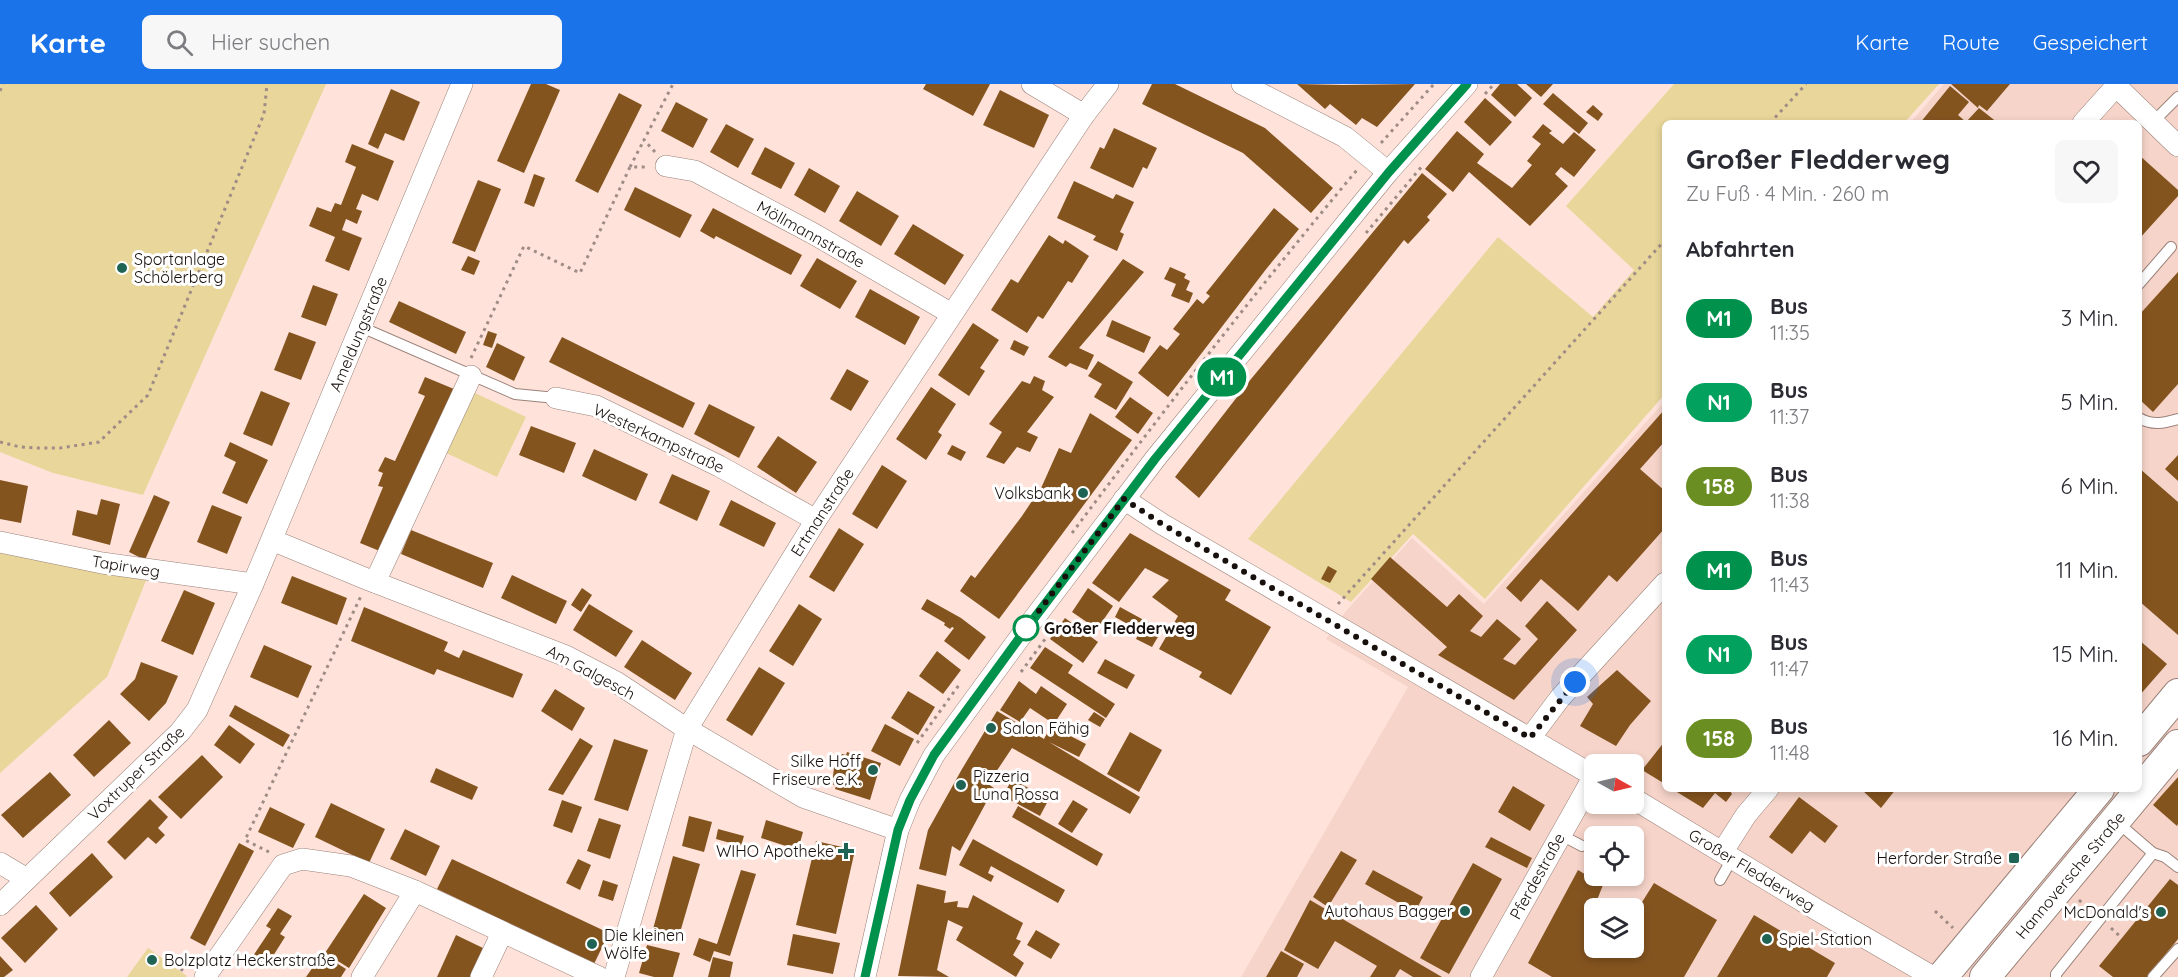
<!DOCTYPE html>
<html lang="de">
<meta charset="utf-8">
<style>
body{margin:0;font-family:Quicksand,sans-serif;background:#f7f7f7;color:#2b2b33;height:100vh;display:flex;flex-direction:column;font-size:22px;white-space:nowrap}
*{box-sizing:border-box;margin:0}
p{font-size:20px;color:#7c7c81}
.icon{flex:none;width:33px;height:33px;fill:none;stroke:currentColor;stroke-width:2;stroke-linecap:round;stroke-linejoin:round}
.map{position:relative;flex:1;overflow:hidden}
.panel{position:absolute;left:1662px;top:36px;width:480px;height:672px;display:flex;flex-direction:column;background:#fff;border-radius:9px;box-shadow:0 3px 9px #0003}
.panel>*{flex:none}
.badge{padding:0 12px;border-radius:20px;font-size:21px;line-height:39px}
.needle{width:39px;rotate:98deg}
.fabs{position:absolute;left:1584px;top:670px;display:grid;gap:12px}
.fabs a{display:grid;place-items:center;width:60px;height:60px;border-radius:9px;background:#fff;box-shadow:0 3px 9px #0003;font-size:30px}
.you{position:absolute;width:30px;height:30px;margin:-15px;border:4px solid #fff;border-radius:50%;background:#1a73e8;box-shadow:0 0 0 9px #1a73e833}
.map>.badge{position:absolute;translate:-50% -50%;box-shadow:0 0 0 3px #fff}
h2{padding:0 24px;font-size:22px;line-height:54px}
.round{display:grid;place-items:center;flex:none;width:63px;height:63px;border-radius:9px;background:#f7f7f7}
.headline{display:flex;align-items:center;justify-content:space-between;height:102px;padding:0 24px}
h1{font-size:28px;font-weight:700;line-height:45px}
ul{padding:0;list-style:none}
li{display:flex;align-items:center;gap:18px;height:84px;padding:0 24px}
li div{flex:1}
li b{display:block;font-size:22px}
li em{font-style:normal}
li .badge{min-width:66px;font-weight:700;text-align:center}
header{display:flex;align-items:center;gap:36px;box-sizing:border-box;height:84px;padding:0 30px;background:#1a73e8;color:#fff}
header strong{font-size:28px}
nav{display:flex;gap:33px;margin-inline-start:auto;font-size:21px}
.search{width:420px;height:54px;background:#f7f7f7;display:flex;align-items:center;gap:15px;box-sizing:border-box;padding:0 21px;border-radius:9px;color:#7c7c81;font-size:22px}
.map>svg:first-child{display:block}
.built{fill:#f6d4c9;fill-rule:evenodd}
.green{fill:#e8d69a}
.building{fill:#84541f}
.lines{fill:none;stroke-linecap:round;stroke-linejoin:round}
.service-casing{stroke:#9a827a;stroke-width:12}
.minor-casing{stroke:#9a827a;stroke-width:22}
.secondary-casing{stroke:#9a827a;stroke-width:32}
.path{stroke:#a08c86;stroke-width:3;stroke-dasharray:3 4.5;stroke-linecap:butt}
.service{stroke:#fff;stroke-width:10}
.minor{stroke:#fff;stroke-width:21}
.secondary{stroke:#fff;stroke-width:30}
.line-casing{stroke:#fff;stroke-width:14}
.line{stroke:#00924d;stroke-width:9}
.walk{stroke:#18100d;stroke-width:6;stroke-dasharray:0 10.8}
.poi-dot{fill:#1f6354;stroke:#fff;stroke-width:2}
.stop-dot{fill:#fff;stroke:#00924d;stroke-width:3}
.labels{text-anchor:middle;stroke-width:6;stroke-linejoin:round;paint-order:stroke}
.street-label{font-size:16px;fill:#18100d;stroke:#fff}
.poi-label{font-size:16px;fill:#18100d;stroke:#fff;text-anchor:start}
.stop-label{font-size:16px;font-weight:bold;fill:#18100d;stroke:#fff;text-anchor:start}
</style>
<header>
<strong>Karte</strong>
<div class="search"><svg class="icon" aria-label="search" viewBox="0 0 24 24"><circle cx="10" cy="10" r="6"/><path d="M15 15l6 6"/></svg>Hier suchen</div>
<nav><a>Karte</a><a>Route</a><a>Gespeichert</a></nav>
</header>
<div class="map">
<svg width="2178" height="893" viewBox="0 0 2178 893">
<rect width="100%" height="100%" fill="#ffe3db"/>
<!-- built -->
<path class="built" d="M1944,0H2178V893H1241L1408,603L1326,555L1346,527L1412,454L1484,520L1665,317V705H2139V39H1910ZM1594,681H1634V720H1594ZM1594,753H1634V792H1594ZM1594,825H1634V864H1594Z"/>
<!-- green -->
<g class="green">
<path d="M0,0H326L143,411L53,389L0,368Z"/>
<path d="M1674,0H1939L1904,39H1665V310L1485,515L1413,450L1351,518L1248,455L1498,153L1593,233L1634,186L1566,122Z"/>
<path d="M473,308L526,333L497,393L444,368Z"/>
<path d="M0,465L147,494L107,593L0,689Z"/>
<path d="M148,864L187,892L186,893H127Z"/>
</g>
<!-- building -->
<g class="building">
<path d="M531,0H546L560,6L524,89L497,77Z"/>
<path d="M926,0H990L973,32L923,5Z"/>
<path d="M1152,0H1175L1265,44L1333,104L1311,129L1243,69L1142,20Z"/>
<path d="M1297,0L1343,1L1415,0L1377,43L1362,34L1356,41L1330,20L1325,25Z"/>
<path d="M1500,0H1517L1532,14L1515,33L1491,11Z"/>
<path d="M1526,0H1553L1541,13Z"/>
<path d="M1951,0H2010L1987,27L1979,21L1978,24Z"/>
<path d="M1950,2L1969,18L1958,31L1966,38L1979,24L1998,39H1920Z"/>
<path d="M391,5L420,18L404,57L385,49L378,65L368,60Z"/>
<path d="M1000,6L1049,31L1034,64L983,41Z"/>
<path d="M619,9L642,21L598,109L575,97Z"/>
<path d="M1553,9L1588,39L1579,50L1543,20Z"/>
<path d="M1485,14L1512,38L1490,62L1464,38Z"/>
<path d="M676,18L708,35L693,64L661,47Z"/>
<path d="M1593,21L1603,30L1598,37L1586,28Z"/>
<path d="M726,40L754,55L738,84L710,68Z"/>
<path d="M1543,40L1552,47L1549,49L1563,60L1574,48L1596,66L1574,93L1561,83L1555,90L1568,102L1530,142L1469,88L1453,108L1425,85L1457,47L1484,70L1477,79L1512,104L1532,81L1527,77L1541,60L1532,53Z"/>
<path d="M1114,44L1157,64L1147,85L1143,83L1133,104L1090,84L1100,63L1104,65Z"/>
<path d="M352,60L394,77L378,117L362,110L356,125L362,127L357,140L346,135L342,146L362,154L349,187L325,177L335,153L309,142L317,123L331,128L335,119L341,121L356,83L345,78Z"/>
<path d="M765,63L795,79L781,105L751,90Z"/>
<path d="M2139,71L2178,106V112L2139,155Z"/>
<path d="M809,84L840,102L825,129L794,111Z"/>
<path d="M1422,89L1447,110L1427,133L1430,136L1408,160L1404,156L1199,414L1175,393L1251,295Z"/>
<path d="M534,90L545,94L534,123L524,119Z"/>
<path d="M478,96L501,105L475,168L452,159Z"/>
<path d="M1074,97L1113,115L1116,110L1134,118L1120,148L1124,150L1117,167L1093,156L1096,152L1057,134Z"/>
<path d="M635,103L692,131L680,154L624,126Z"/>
<path d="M857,107L899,132L881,162L839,137Z"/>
<path d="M713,124L802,171L791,191L716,152L714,155L700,147Z"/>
<path d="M1274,124L1299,145L1267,184L1168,313L1138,289L1160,261L1167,266L1180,250L1173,245L1197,215L1203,220L1210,212L1206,209Z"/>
<path d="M913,140L964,171L945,201L894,170Z"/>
<path d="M1049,151L1063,160L1065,156L1089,172L1072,199L1068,197L1043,235L1038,232L1027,249L991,226L1011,195L1018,199Z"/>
<path d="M468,172L480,177L474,191L461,186Z"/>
<path d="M817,174L857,197L840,225L800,202Z"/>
<path d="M1123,175L1144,188L1079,264L1094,271L1087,286L1070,279L1066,283L1048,273Z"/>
<path d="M1170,183L1186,190L1184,194L1190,197L1186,206L1193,209L1189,219L1171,212L1176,200L1164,195Z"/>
<path d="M2178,188V300L2153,328L2139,315V231Z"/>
<path d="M313,201L338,210L326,242L301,233Z"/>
<path d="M870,205L920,233L905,261L855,233Z"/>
<path d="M399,217L466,248L456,270L389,238Z"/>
<path d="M1112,236L1151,253L1144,269L1106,252Z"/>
<path d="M973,239L999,256L980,284L985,287L969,312L938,291Z"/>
<path d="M488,247L497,250L492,264L483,261Z"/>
<path d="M289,248L316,258L301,296L274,286Z"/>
<path d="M562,253L695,319L683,344L549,278Z"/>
<path d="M1014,256L1029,263L1024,272L1010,265Z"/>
<path d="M497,259L525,273L514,297L486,283Z"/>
<path d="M1098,277L1133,298L1116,326L1094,313L1102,300L1088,292Z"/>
<path d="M847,285L869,297L851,327L830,315Z"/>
<path d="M1034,292L1045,297L1042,306L1054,313L1027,348L1038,353L1030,368L1017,363L1004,380L986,373L1002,348L989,340L1022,297L1030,300Z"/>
<path d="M425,293L454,305L382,468L360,459L383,403L378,402L383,389L378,387L385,373L395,377L425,312L418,309Z"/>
<path d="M931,303L956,320L938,348L942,351L926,376L896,355Z"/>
<path d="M261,307L290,319L272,362L243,350Z"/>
<path d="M1130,313L1153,329L1138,350L1115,333Z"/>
<path d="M709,320L755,343L739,374L694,350Z"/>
<path d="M1665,325V357L1640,385L1665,407V444L1617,498L1609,491L1578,527L1541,495L1521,518L1506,504Z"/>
<path d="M1090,329L1132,356L999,535L960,507L971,491L975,494L1022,432L1042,402L1059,364L1071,369Z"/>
<path d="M531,342L576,359L564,389L519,371Z"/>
<path d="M778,352L817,378L796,409L757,383Z"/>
<path d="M230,358L268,376L247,420L222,409L236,378L224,372Z"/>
<path d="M952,361L966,368L961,377L947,370Z"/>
<path d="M594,365L648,390L636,417L582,392Z"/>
<path d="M2178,371V397L2165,385Z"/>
<path d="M882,381L907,397L877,445L852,430Z"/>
<path d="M2139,384L2178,418V551L2139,517Z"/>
<path d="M672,390L710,407L697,437L659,419Z"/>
<path d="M0,396L28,402L21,439L0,435Z"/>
<path d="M154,411L170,418L145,476L129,468Z"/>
<path d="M101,415L120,420L110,461L72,451L77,426L97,431Z"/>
<path d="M731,416L776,439L764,463L719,441Z"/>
<path d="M212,421L242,433L227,470L197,458Z"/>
<path d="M839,444L864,460L834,508L809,493Z"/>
<path d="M411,446L493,479L483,504L401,470Z"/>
<path d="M1130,449L1231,506L1225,516L1271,543L1231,611L1199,593L1202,588L1159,565L1178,532L1152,513L1169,496L1145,484L1119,518L1092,499Z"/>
<path d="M1390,473L1447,523L1459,510L1483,532L1470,547L1481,553L1497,535L1521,555L1503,575L1515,581L1538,555L1525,542L1547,517L1577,546L1514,616L1438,571L1447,563L1371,495Z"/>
<path d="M1328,482L1337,487L1330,499L1321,495Z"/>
<path d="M512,491L567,517L556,540L501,514Z"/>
<path d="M292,492L347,514L337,541L281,519Z"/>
<path d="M582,504L592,511L581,528L571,521Z"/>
<path d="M1088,504L1113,522L1097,545L1072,528Z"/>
<path d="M184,506L215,519L193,571L161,557Z"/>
<path d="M927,515L961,534L986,553L969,576L944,557L954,544L952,543L950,545L944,541L945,539L921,525Z"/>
<path d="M589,520L633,547L616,573L573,546Z"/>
<path d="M799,520L822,535L793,582L769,567Z"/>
<path d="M364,523L448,558L444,567L459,574L463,566L523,590L513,614L437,585L434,591L351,557Z"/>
<path d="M1120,523L1162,546L1152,563L1136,555L1140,547L1115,533Z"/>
<path d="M1065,534L1098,558L1083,579L1050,555Z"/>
<path d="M642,556L692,589L675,616L624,583Z"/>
<path d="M2139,556L2167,580L2139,612Z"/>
<path d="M264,561L312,582L298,614L250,593Z"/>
<path d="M1045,563L1073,581L1068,589L1115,620L1106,634L1030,584Z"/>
<path d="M937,567L961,586L943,610L919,592Z"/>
<path d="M1105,575L1135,591L1127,605L1097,589Z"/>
<path d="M141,578L178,592L166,619L149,637L120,610L135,595Z"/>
<path d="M759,583L785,599L752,652L726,636Z"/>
<path d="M1617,586L1651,617L1630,641L1616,662L1580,642L1593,620L1587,613Z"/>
<path d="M1019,597L1036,610L1041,602L1067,620L1054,640L1030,624L1020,638L1000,626Z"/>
<path d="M555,605L585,624L572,647L541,627Z"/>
<path d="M908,607L935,623L918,651L891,634Z"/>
<path d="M235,621L290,651L283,663L229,632Z"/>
<path d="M997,627L1044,655L1051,642L1086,660L1079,673L1049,658L1140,713L1130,730L1012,664L988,700L994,704L960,767L952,762L946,792L919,785L928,746L962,685Z"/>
<path d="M1094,628L1105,635L1100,643L1088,636Z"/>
<path d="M109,636L131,659L94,693L73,671Z"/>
<path d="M885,640L914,655L900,682L871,667Z"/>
<path d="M229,641L255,660L240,680L214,661Z"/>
<path d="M1130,648L1162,666L1139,708L1107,690Z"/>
<path d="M580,654L593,662L563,711L548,706Z"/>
<path d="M614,655L648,666L628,727L594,716Z"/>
<path d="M1665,657V700L1642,686Z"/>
<path d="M847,668L881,679L870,716L835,705L836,702L832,700L834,684L842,670L846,671Z"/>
<path d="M202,671L223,693L181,735L158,713Z"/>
<path d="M436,684L478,703L472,716L430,698Z"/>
<path d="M50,688L71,711L23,754L1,731Z"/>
<path d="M2178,693V740L2177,742L2153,721Z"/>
<path d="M1012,695L1049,715L1040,732L1003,712Z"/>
<path d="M1513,702L1545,721L1530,747L1498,728Z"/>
<path d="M1672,705H1729L1732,710L1726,718L1715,709L1703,724Z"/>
<path d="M1861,705H1896L1881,724Z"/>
<path d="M1799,713L1838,742L1825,759L1810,747L1792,770L1769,753Z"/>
<path d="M150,715L168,733L158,744L165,751L156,760L148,753L125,776L107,758Z"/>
<path d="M562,716L582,723L572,749L553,742Z"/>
<path d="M1073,716L1088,725L1072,749L1058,740Z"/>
<path d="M331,719L385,745L369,779L315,753Z"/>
<path d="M1018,722L1103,770L1097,782L1012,733Z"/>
<path d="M270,723L305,740L293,764L258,748Z"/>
<path d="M689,732L712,738L704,768L682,762Z"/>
<path d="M599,734L621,741L610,775L587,767Z"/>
<path d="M766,736L803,748L798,766L761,754Z"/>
<path d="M405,745L440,762L426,792L390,775Z"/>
<path d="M718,745L744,752L741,762L716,755Z"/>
<path d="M1491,753L1532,774L1527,784L1485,763Z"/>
<path d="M973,755L1065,806L1058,819L991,782L988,789L994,792L991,798L959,781Z"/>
<path d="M816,757L855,766L836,850L796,841Z"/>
<path d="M239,759L254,767L205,862L190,854Z"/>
<path d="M1341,767L1357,776L1328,823L1313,813Z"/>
<path d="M92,769L113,793L70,833L49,809Z"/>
<path d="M673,772L700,780L679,852L653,845Z"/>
<path d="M452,775L609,849L594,880L437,805Z"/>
<path d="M578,775L591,781L580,806L566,799Z"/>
<path d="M1473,779L1502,795L1449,890L1420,874Z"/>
<path d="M741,786L756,790L730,872L714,867L710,878L693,871L699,854L717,860Z"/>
<path d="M1373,786L1423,813L1415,828L1365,800Z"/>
<path d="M1578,786L1603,801L1595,821L1604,825H1594V864H1634V831L1654,799L1717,836L1684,893H1552L1528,879Z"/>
<path d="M2170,795L2178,801V855L2147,893H2113L2099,882Z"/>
<path d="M603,796L618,801L613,817L598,812Z"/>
<path d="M917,800L946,807L944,819L958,817L957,823L968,824L973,811L1023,839L1016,855L1021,857L1013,871L1024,879L1016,893L956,856L963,843L948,836L937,886L949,893L898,892Z"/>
<path d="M364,810L386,824L349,884L325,869Z"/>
<path d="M1310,816L1442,893H1413L1400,885L1395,893H1370L1377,882L1335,857L1318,885L1284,866Z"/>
<path d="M36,821L58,845L25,879L1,854Z"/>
<path d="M278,824L292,832L280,850L285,853L266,883L251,875L271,845L266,842Z"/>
<path d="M1754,831L1835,879L1827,893H1717Z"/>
<path d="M1036,846L1060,860L1051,875L1027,861Z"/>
<path d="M793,850L840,859L833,890L787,881Z"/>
<path d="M456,851L483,864L470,893H437Z"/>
<path d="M647,861L680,869L673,893H654L639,889Z"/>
<path d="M1281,867L1304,880L1297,893H1266Z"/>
<path d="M322,870L346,885L341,893H306Z"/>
<path d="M0,872L13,886L4,893H0Z"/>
<path d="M713,873L733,878L730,893H708Z"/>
</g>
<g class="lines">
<!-- service casing -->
<g class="service-casing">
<g id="service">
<path d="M2153,38L2178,13"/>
<path d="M2139,200L2171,163"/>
<path d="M361,243L515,310L556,314"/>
<path d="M2139,334C2153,342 2164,339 2178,335"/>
<path d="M1561,751L1582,762"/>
<path d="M2153,769L2165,773L2178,783"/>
<path d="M1720,796L1733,773"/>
<path d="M2056,893V890L2153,769L2117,738"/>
<path d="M2153,893L2178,865"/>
</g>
</g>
<!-- minor casing -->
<g class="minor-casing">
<g id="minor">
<path d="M1032,0L1084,31"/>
<path d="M1242,0L1345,53L1388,88"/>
<path d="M2116,2L2178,62"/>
<path d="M2083,39L2118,0"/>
<path d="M666,82L695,87L814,150L952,230"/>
<path d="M556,314L596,322L719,382L816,436"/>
<path d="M1124,415L1162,440L1594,692"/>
<path d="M272,456L369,496L566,572L616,598L687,645L803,713L898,746"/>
<path d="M0,458L102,479L253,500"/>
<path d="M375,498L471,292"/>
<path d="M1530,654L1560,614L1665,499"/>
<path d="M1634,715L1819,827L1933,893"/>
<path d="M1723,767L1746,731L1768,705"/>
<path d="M0,779L27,795"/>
<path d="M0,821L180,648L197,626L253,500L462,0"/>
<path d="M205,893L283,781L302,775L351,782L415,807L599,893"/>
<path d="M362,893L415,807"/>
<path d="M481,893L502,849"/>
<path d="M614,893L687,645L816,436L1084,31L1108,0"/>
<path d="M865,893L898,746L910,716L934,671L1026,545L1155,375L1388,88L1467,0"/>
<path d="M1481,893L1594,692"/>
</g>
</g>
<!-- secondary casing -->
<g class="secondary-casing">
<g id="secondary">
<path d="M2139,657L2178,610"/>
<path d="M1942,893L2099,705"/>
<path d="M1985,893L2178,661"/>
</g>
</g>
<!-- path -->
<g class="path">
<path d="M0,7L3,0"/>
<path d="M1485,10L1494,0"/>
<path d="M1770,39L1806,0"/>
<path d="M1381,59L1434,0"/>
<path d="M655,68L644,56L673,0"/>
<path d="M630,83L644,56"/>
<path d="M1366,149L1423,81"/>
<path d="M471,274L524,162L580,189L630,83H647"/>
<path d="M0,358L20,363L39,364H60L99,358L148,311L264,30L267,0"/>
<path d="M1072,449C1164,326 1258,204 1357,86"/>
<path d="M1338,520L1665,156"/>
<path d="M1021,588L1051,547"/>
<path d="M917,659L959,601"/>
<path d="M269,768L245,756L361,512"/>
<path d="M2079,816L2090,826"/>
<path d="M1935,827L1953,844"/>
<path d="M2111,844L2122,854"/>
<path d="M181,887L187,878L191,881"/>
</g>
<!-- service -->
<use href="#service" class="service"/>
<!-- minor -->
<use href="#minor" class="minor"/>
<!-- secondary -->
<use href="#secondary" class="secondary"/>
</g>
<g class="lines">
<!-- line casing -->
<g class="line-casing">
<path id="line" d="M865,893L898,746L910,716L934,671L1026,545L1155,375L1389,88L1467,0"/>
</g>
<!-- line -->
<use href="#line" class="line"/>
<!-- walk -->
<path class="walk" d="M1026,544L1124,415L1162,440L1530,654L1575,598"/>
</g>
<!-- markers -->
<g class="poi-dot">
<circle cx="122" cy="184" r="6"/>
<circle cx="1083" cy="409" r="6"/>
<circle cx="991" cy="644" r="6"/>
<circle cx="873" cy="686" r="6"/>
<circle cx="961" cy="701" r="6"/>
<path d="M843 758h6v6h6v6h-6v6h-6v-6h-6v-6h6z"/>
<rect x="2008" y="768" width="12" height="12" rx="3"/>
<circle cx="1465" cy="827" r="6"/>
<circle cx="2161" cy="828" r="6"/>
<circle cx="1767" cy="855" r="6"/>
<circle cx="592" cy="860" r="6"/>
<circle cx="152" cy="876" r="6"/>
</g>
<circle class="stop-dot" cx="1026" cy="544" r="12"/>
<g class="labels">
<!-- street labels -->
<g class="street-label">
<text transform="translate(811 150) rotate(29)" y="6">Möllmannstraße</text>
<text transform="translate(358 250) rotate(-67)" y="6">Ameldungstraße</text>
<text transform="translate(659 354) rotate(25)" y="6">Westerkampstraße</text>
<text transform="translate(822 428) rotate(-57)" y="6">Ertmanstraße</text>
<text transform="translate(126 482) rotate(9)" y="6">Tapirweg</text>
<text transform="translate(591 588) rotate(28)" y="6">Am Galgesch</text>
<text transform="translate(136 689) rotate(-44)" y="6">Voxtruper Straße</text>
<text transform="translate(1752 786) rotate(31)" y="6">Großer Fledderweg</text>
<text transform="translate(2070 791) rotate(-50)" y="6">Hannoversche Straße</text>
<text transform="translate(1537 792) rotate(-61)" y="6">Pferdestraße</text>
</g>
<!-- poi labels -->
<g class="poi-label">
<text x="134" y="181">Sportanlage<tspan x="134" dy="18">Schölerberg</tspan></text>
<text x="1071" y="415" text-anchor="end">Volksbank</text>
<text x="1003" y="650">Salon Fähig</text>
<text x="861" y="683" text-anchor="end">Silke Hoff<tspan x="861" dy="18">Friseure e.K.</tspan></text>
<text x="973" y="698">Pizzeria<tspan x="973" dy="18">Luna Rossa</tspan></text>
<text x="834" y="773" text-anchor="end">WIHO Apotheke</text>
<text x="2002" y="780" text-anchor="end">Herforder Straße</text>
<text x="1453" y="833" text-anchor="end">Autohaus Bagger</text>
<text x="2149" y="834" text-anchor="end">McDonald's</text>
<text x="604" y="857">Die kleinen<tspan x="604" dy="18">Wölfe</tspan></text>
<text x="1779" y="861">Spiel-Station</text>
<text x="164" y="882">Bolzplatz Heckerstraße</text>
</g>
<!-- stop labels -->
<g class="stop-label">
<text x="1044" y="550">Großer Fledderweg</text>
</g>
</g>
</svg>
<div class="fabs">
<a><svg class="needle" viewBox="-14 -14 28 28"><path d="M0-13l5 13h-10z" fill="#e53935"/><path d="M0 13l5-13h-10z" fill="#7c7c81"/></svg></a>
<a><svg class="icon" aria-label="locate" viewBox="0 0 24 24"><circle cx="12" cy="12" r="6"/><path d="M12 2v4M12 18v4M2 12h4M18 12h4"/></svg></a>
<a><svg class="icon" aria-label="layers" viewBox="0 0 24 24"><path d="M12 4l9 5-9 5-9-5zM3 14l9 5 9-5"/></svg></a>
</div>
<div class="you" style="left:1575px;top:598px"></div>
<b class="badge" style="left:1222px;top:293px;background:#00924d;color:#fff">M1</b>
<section class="panel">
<div class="headline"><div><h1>Großer Fledderweg</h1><p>Zu Fuß · 4 Min. · 260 m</p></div><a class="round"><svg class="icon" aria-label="heart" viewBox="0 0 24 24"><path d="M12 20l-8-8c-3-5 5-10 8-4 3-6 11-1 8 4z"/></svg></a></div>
<h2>Abfahrten</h2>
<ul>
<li><span class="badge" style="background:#00924d;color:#fff">M1</span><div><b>Bus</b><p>11:35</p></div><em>3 Min.</em></li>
<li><span class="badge" style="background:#03a15e;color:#fff">N1</span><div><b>Bus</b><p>11:37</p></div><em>5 Min.</em></li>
<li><span class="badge" style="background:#6b8e23;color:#fff">158</span><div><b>Bus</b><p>11:38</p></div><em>6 Min.</em></li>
<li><span class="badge" style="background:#00924d;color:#fff">M1</span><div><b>Bus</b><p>11:43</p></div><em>11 Min.</em></li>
<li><span class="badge" style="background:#03a15e;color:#fff">N1</span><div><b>Bus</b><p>11:47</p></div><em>15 Min.</em></li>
<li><span class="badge" style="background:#6b8e23;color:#fff">158</span><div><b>Bus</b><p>11:48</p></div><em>16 Min.</em></li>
</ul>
</section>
</div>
